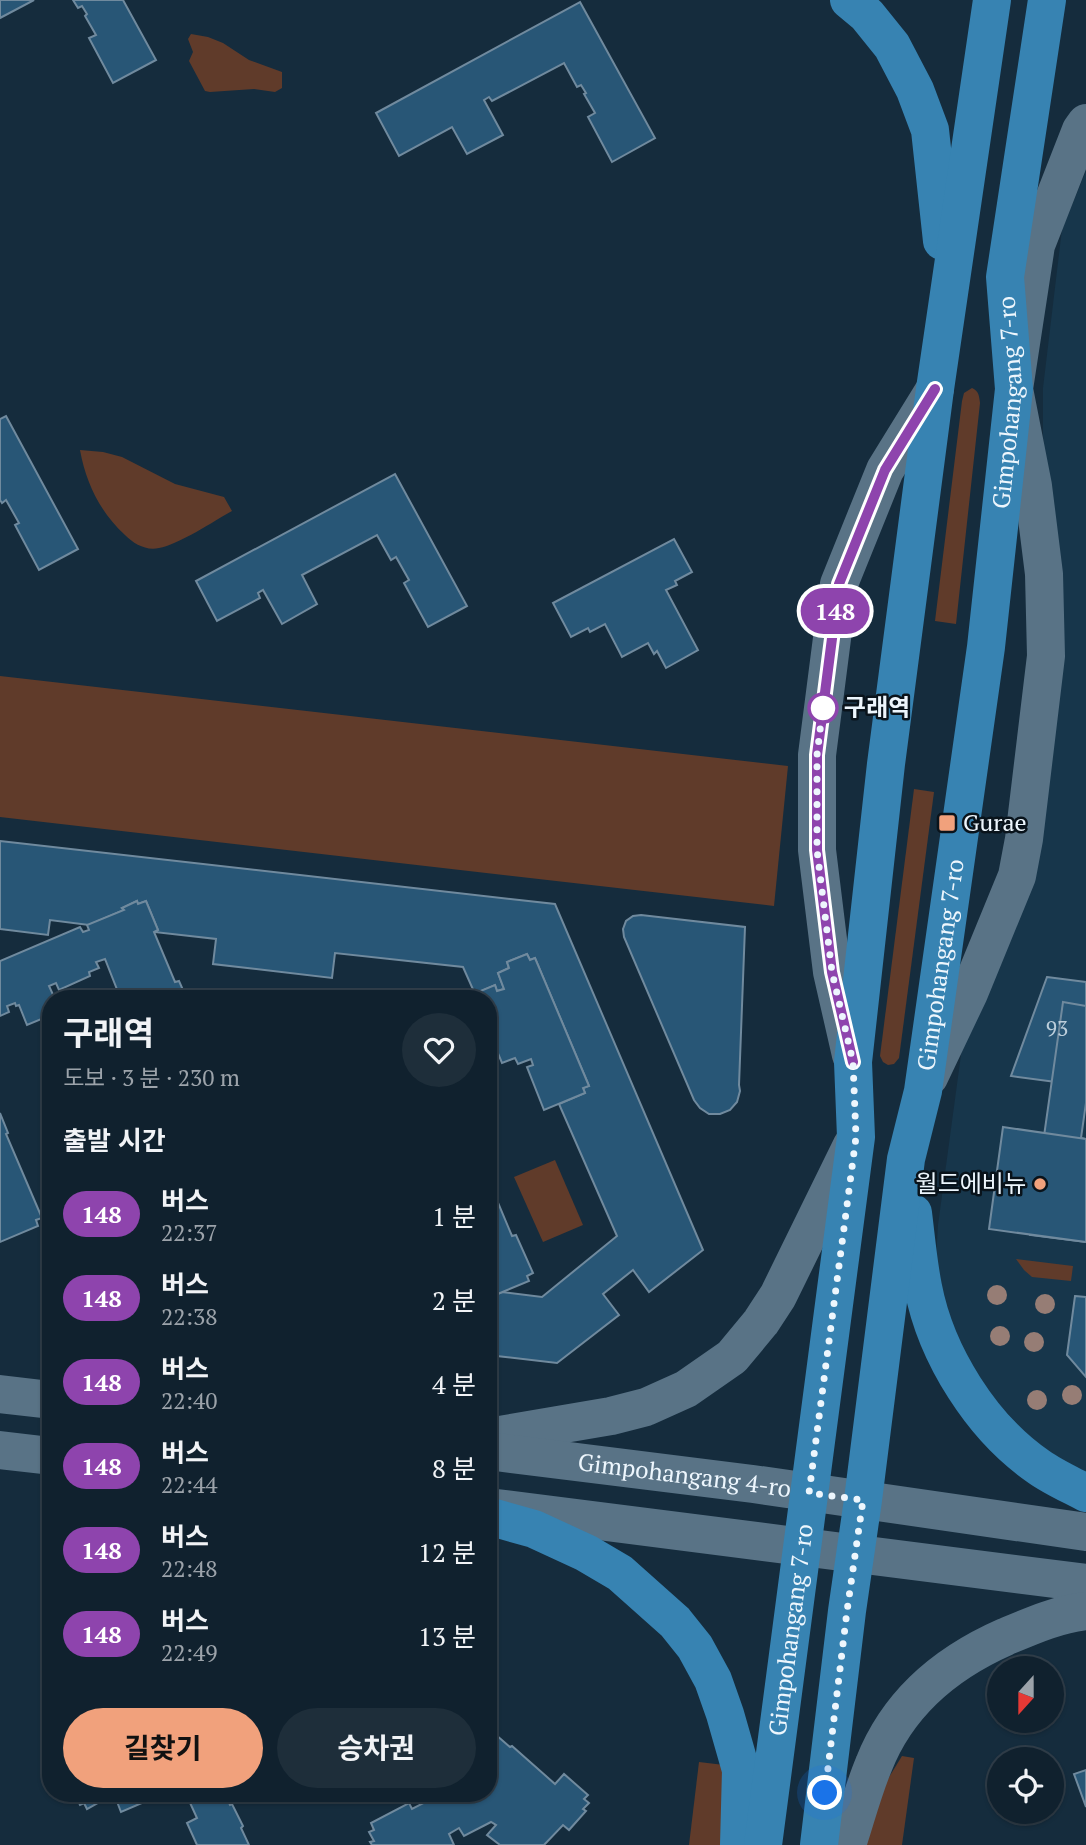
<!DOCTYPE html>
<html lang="ko">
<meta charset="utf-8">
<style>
body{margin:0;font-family:"PT Serif","Noto Sans KR",serif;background:#1e2e3a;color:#f1f3f6;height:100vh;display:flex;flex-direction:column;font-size:26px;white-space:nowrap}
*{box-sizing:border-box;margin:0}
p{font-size:23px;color:#9ca3aa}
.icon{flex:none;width:38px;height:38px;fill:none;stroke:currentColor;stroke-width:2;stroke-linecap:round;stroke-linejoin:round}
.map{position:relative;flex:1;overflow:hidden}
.details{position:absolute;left:42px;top:990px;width:455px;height:812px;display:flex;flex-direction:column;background:#10212e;border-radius:28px;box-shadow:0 2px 5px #0004,0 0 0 2px #303e4a}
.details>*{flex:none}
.badge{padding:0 14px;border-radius:23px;font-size:24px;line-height:46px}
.needle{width:46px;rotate:201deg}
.tools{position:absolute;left:987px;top:1656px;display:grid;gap:14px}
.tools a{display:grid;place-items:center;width:77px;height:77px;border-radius:50%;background:#10212e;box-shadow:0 2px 5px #0004,0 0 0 2px #303e4a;font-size:35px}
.you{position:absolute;width:35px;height:35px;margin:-18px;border:5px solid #fff;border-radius:50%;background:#1a73e8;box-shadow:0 0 0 10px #1a73e833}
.map>.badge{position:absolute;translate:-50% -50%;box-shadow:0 0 0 4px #fff}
h2{padding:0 21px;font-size:26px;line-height:63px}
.round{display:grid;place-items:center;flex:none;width:74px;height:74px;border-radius:37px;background:#1e2e3a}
.head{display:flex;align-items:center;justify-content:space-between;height:119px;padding:0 21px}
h1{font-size:33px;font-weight:700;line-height:52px}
.cta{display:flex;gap:14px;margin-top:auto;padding:14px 21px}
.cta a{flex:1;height:80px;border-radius:42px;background:#f1a17c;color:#111;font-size:28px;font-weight:700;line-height:80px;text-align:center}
.cta a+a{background:#1e2e3a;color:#f1f3f6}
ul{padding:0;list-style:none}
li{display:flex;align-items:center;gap:21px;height:84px;padding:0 21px}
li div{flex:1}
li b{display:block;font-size:26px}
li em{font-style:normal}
li .badge{min-width:77px;font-weight:700;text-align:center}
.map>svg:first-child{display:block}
.built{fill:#17364b}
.green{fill:#603b2a}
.building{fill:#285676;stroke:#708a9e;stroke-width:2}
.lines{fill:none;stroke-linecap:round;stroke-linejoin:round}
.minor{stroke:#597386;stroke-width:38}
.major{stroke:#3783b2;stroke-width:38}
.tree{fill:#967d75}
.line-casing{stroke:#fff;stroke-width:16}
.line{stroke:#8e44ad;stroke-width:10}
.walk{stroke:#edf6fd;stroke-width:7;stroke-dasharray:0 12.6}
.stop-dot{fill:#fff;stroke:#8e44ad;stroke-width:3.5}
.poi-dot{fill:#f1a17c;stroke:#09131b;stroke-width:2.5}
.labels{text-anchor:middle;stroke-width:5;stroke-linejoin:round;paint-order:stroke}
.number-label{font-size:21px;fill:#bccedb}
.street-label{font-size:24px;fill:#edf6fd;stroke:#09131b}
.stop-label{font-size:24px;font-weight:bold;fill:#edf6fd;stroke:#09131b;text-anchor:start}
.poi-label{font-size:24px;fill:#edf6fd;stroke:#09131b;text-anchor:start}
</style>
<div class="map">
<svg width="1086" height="1845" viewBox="0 0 1086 1845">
<rect width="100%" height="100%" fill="#152c3d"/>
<!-- built -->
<path class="built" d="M1086,171V1479L1046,1456L971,1373L935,1277L938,1225L963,1040L1005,937L1050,594L1043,434V388L1062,229Z"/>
<!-- green -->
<g class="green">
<path d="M191,34L208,37L223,43L249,60L282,72V88L275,92L254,89L210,92L205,91L189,61L193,52L188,39Z"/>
<path d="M972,388C979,391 979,396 980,403L956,624L935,621L962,401L964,393Z"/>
<path d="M80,450L103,452L122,457L175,484L224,497L232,511C214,521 178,545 159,548C146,551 134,544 125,535C100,512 86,483 80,450Z"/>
<path d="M0,676L788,766L774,906L0,817Z"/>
<path d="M914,789L934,792L899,1058L894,1064L888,1065L883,1062L880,1056Z"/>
<path d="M555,1160L583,1225L543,1242L514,1177Z"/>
<path d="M1016,1259L1073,1266L1071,1281L1032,1277L1024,1270Z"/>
<path d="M902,1756L914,1758L902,1845H865L875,1800Z"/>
<path d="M699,1762L724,1765L723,1845H689Z"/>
</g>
<!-- building -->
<g class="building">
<path d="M0,0H34L0,18Z"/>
<path d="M73,0H123L156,60L113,83L89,38L96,35L85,16L87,14L82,6L78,8Z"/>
<path d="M580,2L655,138L612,162L588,117L595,113L584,94L586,93L581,85L577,87L564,63L492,101L489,97L484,100L503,135L467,154L452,127L399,156L376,113Z"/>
<path d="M6,416L78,549L39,570L15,525L19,523L6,500L2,503L0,500V419Z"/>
<path d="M395,474L467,606L428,627L404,583L409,580L396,557L391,560L377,535L302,575L317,604L282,624L263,590L258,593L260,598L217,621L196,581Z"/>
<path d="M674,539L692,572L675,581L677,585L666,590L698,650L666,668L657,651L654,654L648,643L622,657L605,624L590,632L588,628L571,637L553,603Z"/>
<path d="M0,841L555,904L703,1250L649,1292L633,1270L603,1294L619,1315L557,1363L488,1355V1298L502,1292L542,1297L617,1236L559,1104L585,1093L583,1088L589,1086L535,958L530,960L527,954L507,962L509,968L498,973L504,989L497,991L495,985L475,994L463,967L335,953L332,978L213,964L216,939L154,932L158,930L146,901L138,904L137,901L122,908L124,910L89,925L50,920L48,935L0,929Z"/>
<path d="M137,901L138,904L146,901L158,930L154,932L175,982L179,981L187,999H135L138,998L135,991L120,997L105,959L96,962L99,968L89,972L90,976L59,990L56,983L49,986L55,999H51V1015L27,1025L19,1005L16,1006L15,1003L7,1006L9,1012L0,1016V961L80,927L83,932L89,930L87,925L124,910L122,908Z"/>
<path d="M641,915L745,927L739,1085L740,1091L737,1102L730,1110L720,1114H709L700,1108L694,1100L624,937L623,929L626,921L633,916Z"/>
<path d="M527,954L530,960L535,958L589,1086L583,1088L585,1093L544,1110L527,1067L533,1065L531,1059L518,1064L515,1058L502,1063L490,1034H488V999H461L495,985L497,991L504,989L498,973L509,968L507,962Z"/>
<path d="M1047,977L1086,982V1086L1011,1076Z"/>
<path d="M1063,1002L1086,1006V1103L1081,1138L1086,1139V1242L1030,1235Z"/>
<path d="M0,1113L8,1133L6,1134L42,1218L36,1220L38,1226L0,1242Z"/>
<path d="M1003,1127L1086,1139V1242L989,1229Z"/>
<path d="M488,1169L495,1184L491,1186L512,1236L516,1235L533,1273L527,1276L529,1281L488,1298Z"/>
<path d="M1075,1296L1086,1297V1377L1067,1355Z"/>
<path d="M488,1728L510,1747L512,1746L555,1784L564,1774L588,1795L584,1799L589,1803L583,1809L586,1811L569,1830L563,1825L544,1845H500L487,1835L496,1825L491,1822L464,1836L459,1828L449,1834L454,1845H372L370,1842L374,1841L369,1832L374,1830L371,1823L409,1803L412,1809L441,1794H488Z"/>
<path d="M1086,1770V1807L1074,1774Z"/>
<path d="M75,1794H146L149,1800L121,1812L114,1794L87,1809L84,1803L80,1805Z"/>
<path d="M186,1794H225L230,1805L232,1804L243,1826L241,1828L249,1845H197L187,1823L197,1818Z"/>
</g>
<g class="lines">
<!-- minor -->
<g class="minor">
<path d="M851,1055L832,972L817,850V755L839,584L885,470L935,389"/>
<path d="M929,1077L969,993L1017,876L1024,839L1046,656L1044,574L1033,486L1014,389L1036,245L1081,130L1086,123"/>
<path d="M0,1394L51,1400"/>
<path d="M488,1437L611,1416L646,1407L686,1389L732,1357L761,1322L778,1296L852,1145"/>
<path d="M0,1450L51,1456"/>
<path id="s1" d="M488,1451L753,1484L1086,1532"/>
<path d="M497,1508L1086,1583"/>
<path d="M847,1845C856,1818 863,1790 874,1764C898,1703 946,1663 1005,1637C1031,1626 1058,1614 1086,1611"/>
</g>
<!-- major -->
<g class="major">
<path d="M849,0L867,15L892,46L915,90L930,130L942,241"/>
<path d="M913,1213C916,1237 918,1262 923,1287C936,1355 982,1428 1039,1467C1053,1477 1071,1485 1086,1493"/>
<path d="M488,1516L534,1529L586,1553L620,1573L675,1622L695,1647L713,1680L725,1714L741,1770L739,1845"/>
<path id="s2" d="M763,1845L856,1137L853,1062L886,764L935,389L992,0"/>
<path id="s3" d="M819,1845L847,1611L863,1500L906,1159L923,1091L986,647L1014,389L1005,277L1047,0"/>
</g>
</g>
<!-- trees -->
<g class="tree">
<circle cx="997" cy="1295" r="10"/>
<circle cx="1045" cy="1304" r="10"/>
<circle cx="1000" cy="1336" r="10"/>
<circle cx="1034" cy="1342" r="10"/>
<circle cx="1072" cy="1395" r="10"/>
<circle cx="1037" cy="1400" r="10"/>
</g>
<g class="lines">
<!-- line casing -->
<g class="line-casing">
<path id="line" d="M853,1062L832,972L817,850V755L839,584L885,470L935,389"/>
</g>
<!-- line -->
<use href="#line" class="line"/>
<!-- walk -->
<path class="walk" d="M823,708V706L817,755V850L832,972L853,1062L856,1137L809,1493L863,1500L847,1611L825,1793"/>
</g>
<!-- markers -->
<circle class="stop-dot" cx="823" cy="708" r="14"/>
<g class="poi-dot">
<rect x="938" y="814" width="18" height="18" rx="3.5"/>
<circle cx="1040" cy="1184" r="7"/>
</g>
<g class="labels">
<!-- number labels -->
<g class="number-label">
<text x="1057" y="1036">93</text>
</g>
<!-- street labels -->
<g class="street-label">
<text dy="8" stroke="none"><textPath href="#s3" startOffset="1456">Gimpohangang 7-ro</textPath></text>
<text dy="8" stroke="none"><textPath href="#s3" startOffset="889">Gimpohangang 7-ro</textPath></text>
<text dy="8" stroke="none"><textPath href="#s1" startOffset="198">Gimpohangang 4-ro</textPath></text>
<text dy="8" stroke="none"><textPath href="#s2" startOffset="217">Gimpohangang 7-ro</textPath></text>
</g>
<!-- stop labels -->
<g class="stop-label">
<text x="844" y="716">구래역</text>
</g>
<!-- poi labels -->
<g class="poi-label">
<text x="963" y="831">Gurae</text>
<text x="1026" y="1192" text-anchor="end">월드에비뉴</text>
</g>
</g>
</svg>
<div class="tools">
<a><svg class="needle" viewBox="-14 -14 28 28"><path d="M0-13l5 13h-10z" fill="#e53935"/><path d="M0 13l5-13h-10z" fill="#9ca3aa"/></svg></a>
<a><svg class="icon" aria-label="locate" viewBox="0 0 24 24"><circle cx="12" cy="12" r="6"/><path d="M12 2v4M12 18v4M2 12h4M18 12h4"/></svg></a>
</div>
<div class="you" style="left:825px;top:1793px"></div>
<b class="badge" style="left:835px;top:611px;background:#8e44ad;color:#fff">148</b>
<section class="details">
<div class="head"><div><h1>구래역</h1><p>도보 · 3 분 · 230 m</p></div><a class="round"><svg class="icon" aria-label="heart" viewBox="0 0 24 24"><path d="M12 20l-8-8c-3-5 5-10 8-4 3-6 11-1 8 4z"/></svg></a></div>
<h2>출발 시간</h2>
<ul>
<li><span class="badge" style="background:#8e44ad;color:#fff">148</span><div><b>버스</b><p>22:37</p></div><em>1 분</em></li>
<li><span class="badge" style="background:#8e44ad;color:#fff">148</span><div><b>버스</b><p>22:38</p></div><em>2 분</em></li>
<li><span class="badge" style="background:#8e44ad;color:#fff">148</span><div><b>버스</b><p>22:40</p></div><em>4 분</em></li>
<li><span class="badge" style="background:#8e44ad;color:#fff">148</span><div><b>버스</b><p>22:44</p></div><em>8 분</em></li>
<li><span class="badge" style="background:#8e44ad;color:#fff">148</span><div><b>버스</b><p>22:48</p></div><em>12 분</em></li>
<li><span class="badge" style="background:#8e44ad;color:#fff">148</span><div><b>버스</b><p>22:49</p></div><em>13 분</em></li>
</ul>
<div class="cta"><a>길찾기</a><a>승차권</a></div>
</section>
</div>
